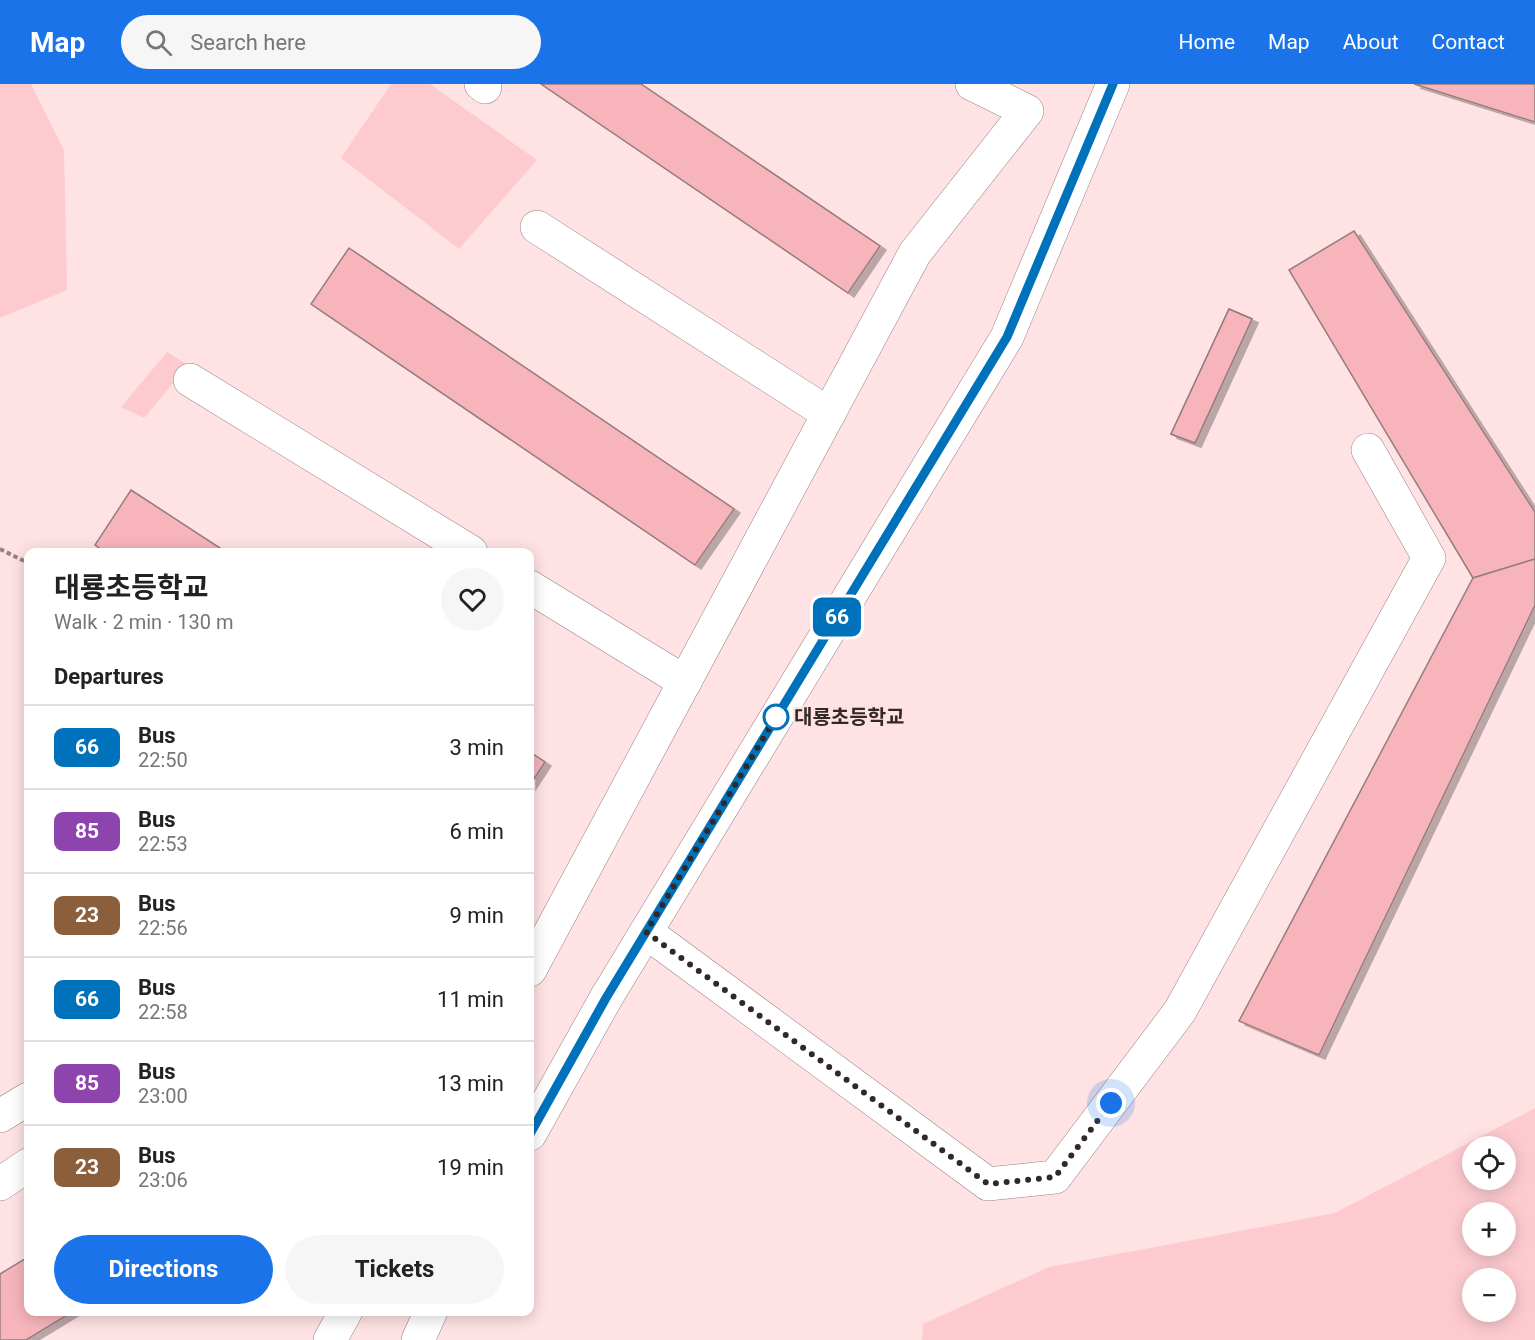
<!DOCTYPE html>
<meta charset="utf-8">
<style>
body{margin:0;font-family:Roboto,"Noto Sans KR",sans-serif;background:#f6f6f6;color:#222;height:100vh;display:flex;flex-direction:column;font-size:22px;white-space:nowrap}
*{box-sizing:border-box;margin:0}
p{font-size:20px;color:#767676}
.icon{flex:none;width:33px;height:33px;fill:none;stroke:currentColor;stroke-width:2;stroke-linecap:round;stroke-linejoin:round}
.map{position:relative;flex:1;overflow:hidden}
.details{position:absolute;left:24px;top:464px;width:510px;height:768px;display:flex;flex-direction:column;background:#fff;border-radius:12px;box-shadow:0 3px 15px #0003}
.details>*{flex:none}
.badge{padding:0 12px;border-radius:9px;font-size:21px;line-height:39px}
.controls{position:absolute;left:1462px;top:1052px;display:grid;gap:12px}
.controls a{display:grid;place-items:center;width:54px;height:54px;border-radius:50%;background:#fff;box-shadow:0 3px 15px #0003;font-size:30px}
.you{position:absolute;width:30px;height:30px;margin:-15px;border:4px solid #fff;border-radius:50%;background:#1a73e8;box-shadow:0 0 0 9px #1a73e833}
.map>.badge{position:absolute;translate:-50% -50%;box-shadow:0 0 0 3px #fff}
h2{padding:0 30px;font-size:22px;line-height:54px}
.round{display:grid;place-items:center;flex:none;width:63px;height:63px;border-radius:32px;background:#f6f6f6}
.summary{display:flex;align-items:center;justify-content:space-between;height:102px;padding:0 30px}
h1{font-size:28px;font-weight:700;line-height:45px}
.primary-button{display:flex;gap:12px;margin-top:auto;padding:12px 30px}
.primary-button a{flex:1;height:69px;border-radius:36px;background:#1a73e8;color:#fff;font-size:24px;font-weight:700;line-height:69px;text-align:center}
.primary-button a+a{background:#f6f6f6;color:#222}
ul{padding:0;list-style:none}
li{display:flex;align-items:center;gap:18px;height:84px;padding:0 30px;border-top:2px solid #e0e0e0}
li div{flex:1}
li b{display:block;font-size:22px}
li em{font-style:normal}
li .badge{min-width:66px;font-weight:700;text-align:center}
header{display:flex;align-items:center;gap:36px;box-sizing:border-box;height:84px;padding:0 30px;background:#1a73e8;color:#fff}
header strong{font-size:28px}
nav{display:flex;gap:33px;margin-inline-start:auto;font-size:21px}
.search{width:420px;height:54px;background:#f6f6f6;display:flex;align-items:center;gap:15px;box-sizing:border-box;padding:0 21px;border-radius:33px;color:#767676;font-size:22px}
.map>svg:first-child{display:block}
.green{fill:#fdcbcf;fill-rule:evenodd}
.building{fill:#f7b5bb;stroke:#967d7e;stroke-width:1.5;filter:url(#shadow)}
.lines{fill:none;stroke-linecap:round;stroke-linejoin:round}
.minor-casing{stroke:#9a8183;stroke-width:34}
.major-casing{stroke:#9a8183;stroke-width:34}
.path{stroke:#968384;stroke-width:4;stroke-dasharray:4.5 3;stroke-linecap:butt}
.minor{stroke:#fff;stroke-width:33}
.major{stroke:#fff;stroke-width:33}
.line-casing{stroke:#fff;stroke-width:14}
.line{stroke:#0072bc;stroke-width:9}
.walk{stroke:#322828;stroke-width:6;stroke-dasharray:0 10.8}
.stop-dot{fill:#fff;stroke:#0072bc;stroke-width:3}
.labels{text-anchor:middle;stroke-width:4.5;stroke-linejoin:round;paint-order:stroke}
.stop-label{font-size:20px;font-weight:bold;fill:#322828;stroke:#ffe2e4;text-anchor:start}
</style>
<header>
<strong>Map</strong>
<div class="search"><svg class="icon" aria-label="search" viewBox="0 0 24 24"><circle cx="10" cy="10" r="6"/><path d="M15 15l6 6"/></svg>Search here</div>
<nav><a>Home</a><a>Map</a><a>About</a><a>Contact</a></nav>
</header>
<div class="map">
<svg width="1535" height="1256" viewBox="0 0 1535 1256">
<defs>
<filter id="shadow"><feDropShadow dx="6" dy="4" stdDeviation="0" flood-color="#0004"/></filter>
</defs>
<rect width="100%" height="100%" fill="#ffe2e4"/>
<!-- green -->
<g class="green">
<path d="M0,0H31L64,66L67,206L0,234Z"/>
<path d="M391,0H430L537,76L459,165L341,74Z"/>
<path d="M167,268L188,281L144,334L121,323Z"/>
<path d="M1535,1024V1256H922L923,1240L1049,1183L1335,1129ZM1473,1062H1506V1095H1473ZM1473,1128H1506V1161H1473ZM1473,1194H1506V1227H1473Z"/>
</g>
<!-- building -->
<g class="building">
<path d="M541,0H641L880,162L848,209Z"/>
<path d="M1414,0H1535V38Z"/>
<path d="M1354,147L1535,428V475L1473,494L1289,186Z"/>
<path d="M349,164L734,425L695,481L311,220Z"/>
<path d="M1229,225L1252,235L1195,359L1171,350Z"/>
<path d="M1229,225L1252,235L1195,359L1171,350Z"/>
<path d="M131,406L226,468H105L95,461Z"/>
<path d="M1535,475V521L1319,971L1239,937L1473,494Z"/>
<path d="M530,668L545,678L530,701Z"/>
<path d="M28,1173V1227H74L26,1256H0V1190Z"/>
</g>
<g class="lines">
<!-- minor casing -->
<g class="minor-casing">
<g id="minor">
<path d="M481,0L485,3"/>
<path d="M537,143L829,330"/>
<path d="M190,296L471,468"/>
<path d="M530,503L685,598"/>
<path d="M646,848L988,1100L1055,1093L1180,927L1429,474L1368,366"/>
<path d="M530,886L915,169L1027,27L972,0"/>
<path d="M0,1032L28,1015"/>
<path d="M0,1100L28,1081"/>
<path d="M330,1256L346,1227"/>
</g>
</g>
<!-- major casing -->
<g class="major-casing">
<g id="major">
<path d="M530,1050L606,914L1007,253L1113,0"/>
<path d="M418,1256L431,1227"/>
</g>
</g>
<!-- path -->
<path class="path" d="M0,465L28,479"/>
<!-- minor -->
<use href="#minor" class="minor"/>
<!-- major -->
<use href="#major" class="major"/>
</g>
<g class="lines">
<!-- line casing -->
<g class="line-casing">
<path id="line" d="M530,1050L606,914L1007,253L1113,0"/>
</g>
<!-- line -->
<use href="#line" class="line"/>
<!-- walk -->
<path class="walk" d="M776,633L778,630L646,848L988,1100L1055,1093L1111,1019"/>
</g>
<!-- markers -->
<circle class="stop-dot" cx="776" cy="633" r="12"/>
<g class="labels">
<!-- stop labels -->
<g class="stop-label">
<text x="794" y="640">대룡초등학교</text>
</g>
</g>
</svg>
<div class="controls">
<a><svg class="icon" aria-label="locate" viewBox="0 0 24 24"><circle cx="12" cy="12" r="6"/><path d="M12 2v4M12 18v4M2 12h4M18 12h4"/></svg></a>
<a>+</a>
<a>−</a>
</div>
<div class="you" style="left:1111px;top:1019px"></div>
<b class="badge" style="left:837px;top:533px;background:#0072bc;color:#fff">66</b>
<section class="details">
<div class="summary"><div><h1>대룡초등학교</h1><p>Walk · 2 min · 130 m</p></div><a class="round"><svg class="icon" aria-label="heart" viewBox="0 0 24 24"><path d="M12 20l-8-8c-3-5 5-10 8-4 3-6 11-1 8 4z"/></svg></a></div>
<h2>Departures</h2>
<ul>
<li><span class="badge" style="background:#0072bc;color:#fff">66</span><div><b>Bus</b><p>22:50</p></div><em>3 min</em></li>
<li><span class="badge" style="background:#8e44ad;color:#fff">85</span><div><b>Bus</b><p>22:53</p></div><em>6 min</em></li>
<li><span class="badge" style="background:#8b5e3c;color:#fff">23</span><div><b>Bus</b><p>22:56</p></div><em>9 min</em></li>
<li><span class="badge" style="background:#0072bc;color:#fff">66</span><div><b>Bus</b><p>22:58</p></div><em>11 min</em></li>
<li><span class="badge" style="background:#8e44ad;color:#fff">85</span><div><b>Bus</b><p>23:00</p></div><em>13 min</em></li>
<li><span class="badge" style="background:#8b5e3c;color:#fff">23</span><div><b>Bus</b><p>23:06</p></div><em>19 min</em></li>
</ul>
<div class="primary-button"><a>Directions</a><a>Tickets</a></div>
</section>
</div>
